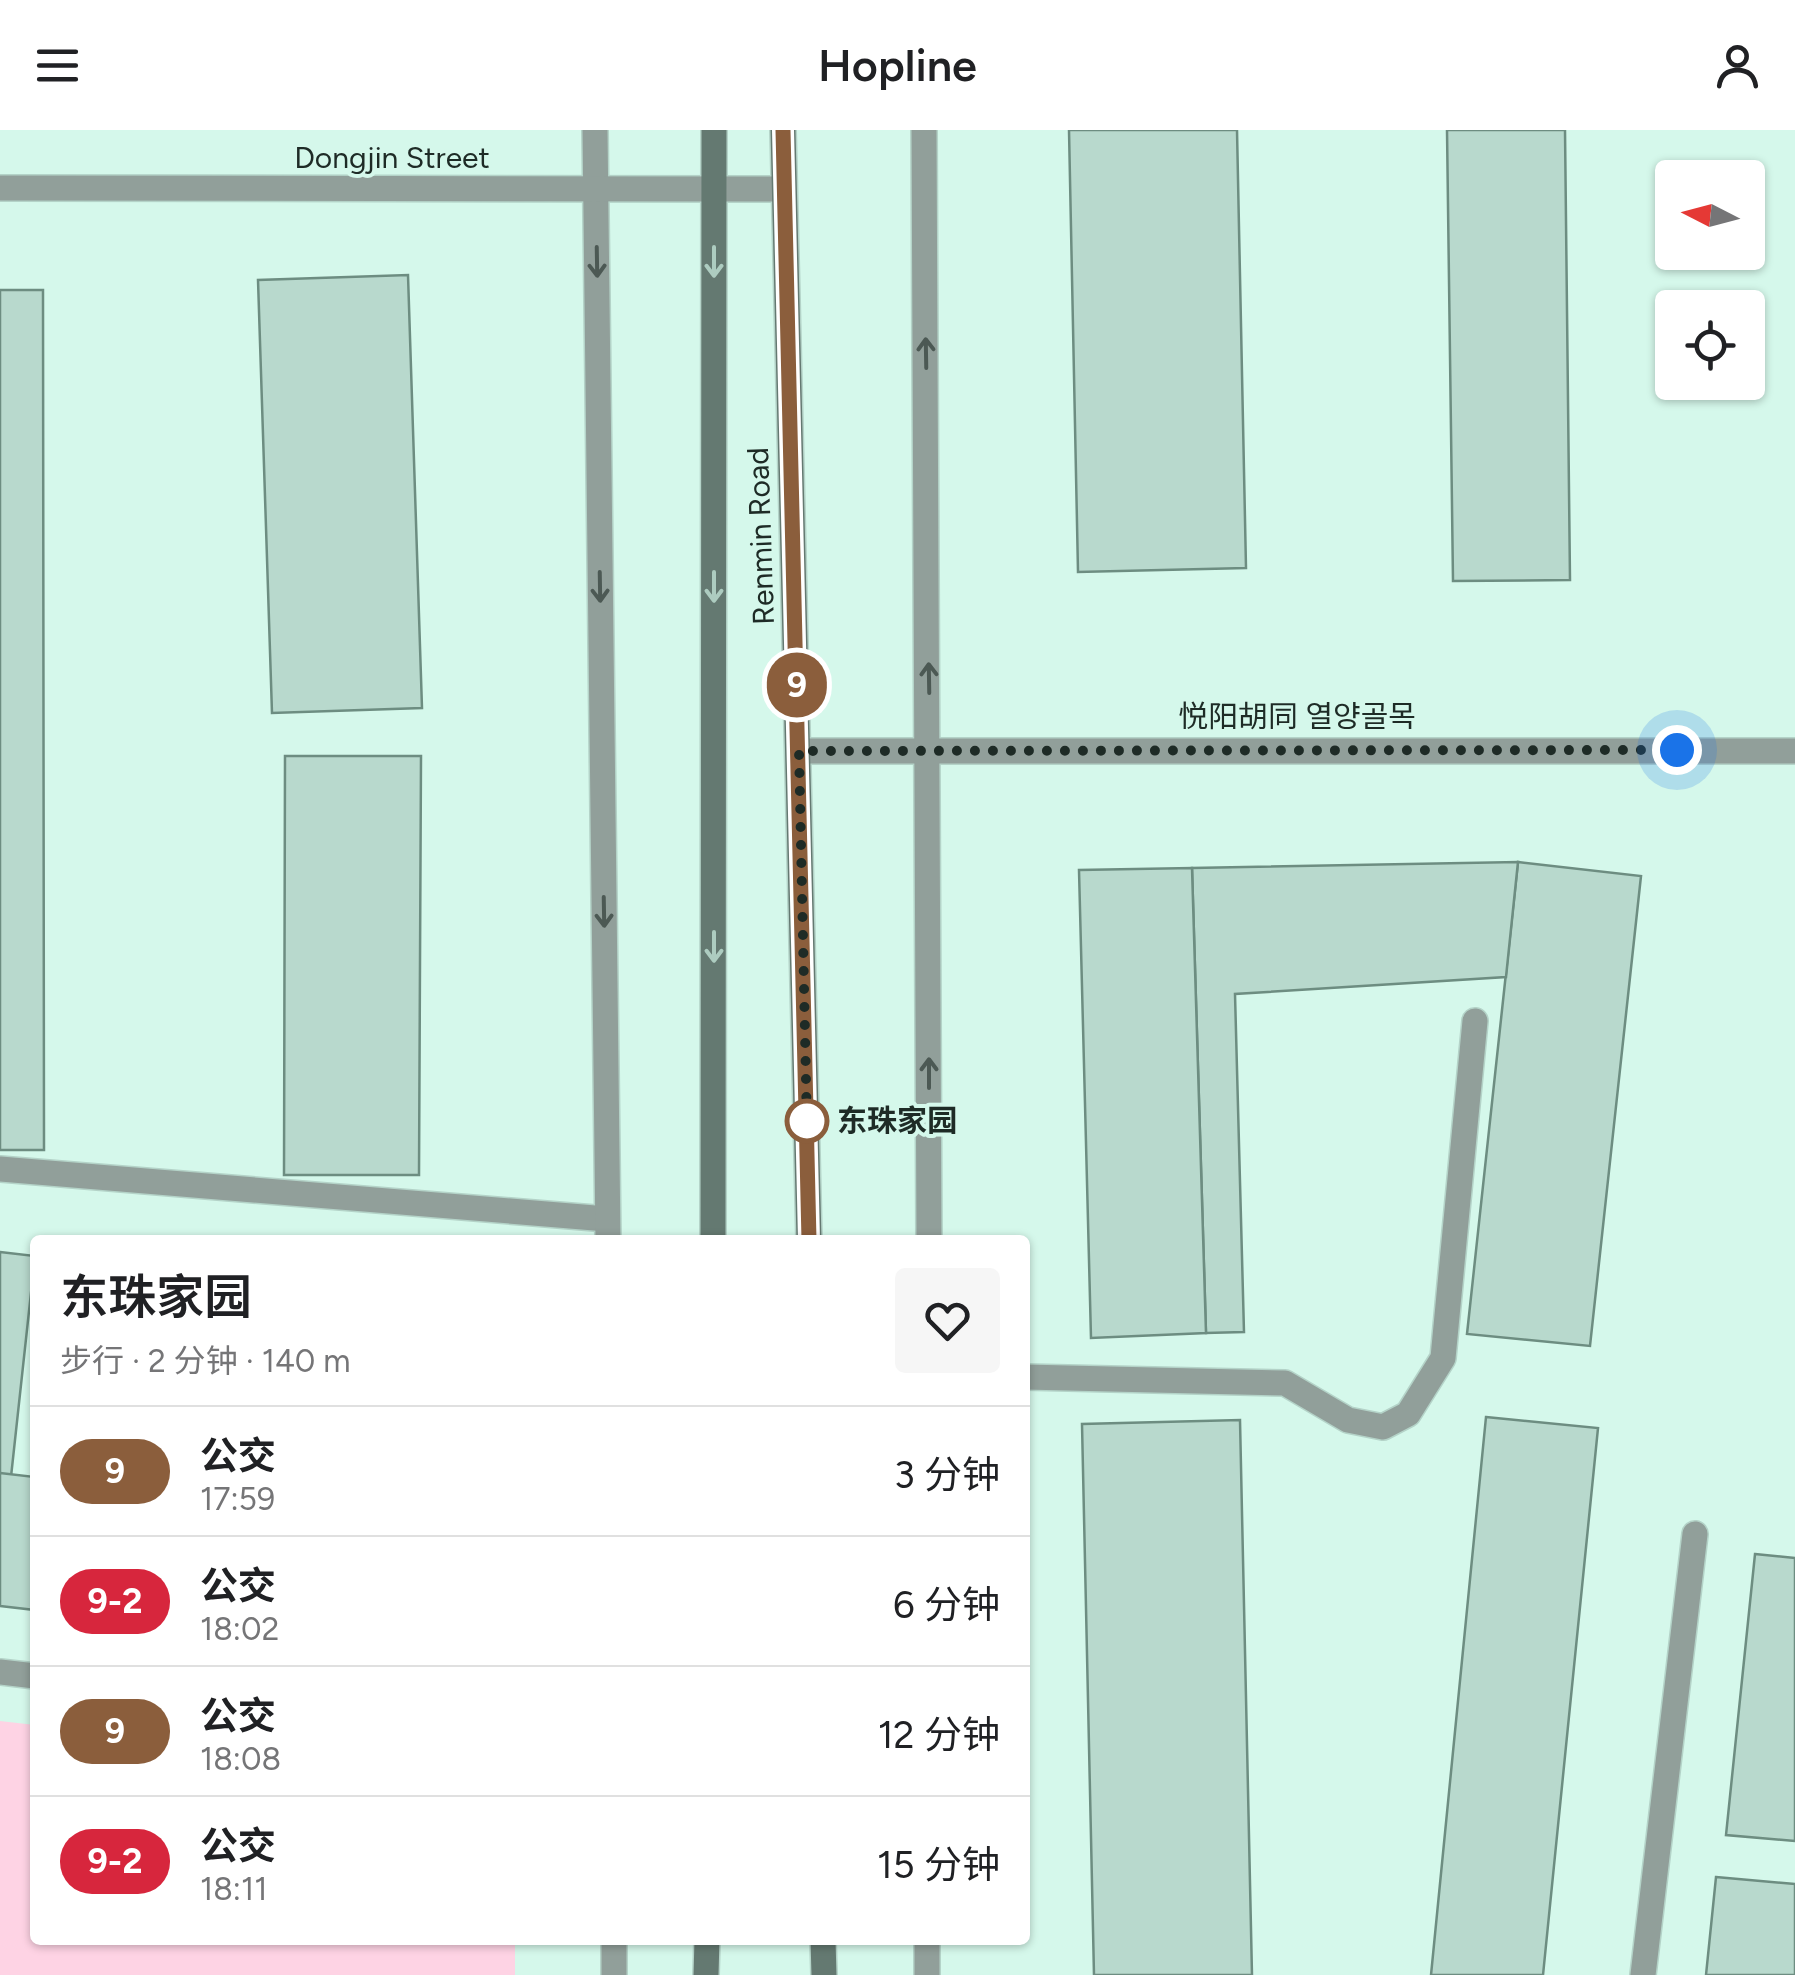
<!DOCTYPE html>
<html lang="zh">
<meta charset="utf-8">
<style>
body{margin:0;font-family:Figtree,"Noto Sans SC","Noto Sans KR",sans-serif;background:#f6f6f6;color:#202124;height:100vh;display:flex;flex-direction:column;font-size:38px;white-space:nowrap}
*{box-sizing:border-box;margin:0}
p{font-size:32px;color:#757577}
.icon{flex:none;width:55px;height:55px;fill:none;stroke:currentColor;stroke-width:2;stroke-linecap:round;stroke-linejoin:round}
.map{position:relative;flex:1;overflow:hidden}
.side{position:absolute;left:30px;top:1105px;width:1000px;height:710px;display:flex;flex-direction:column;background:#fff;border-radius:10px;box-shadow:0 2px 8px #0004}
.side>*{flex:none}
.badge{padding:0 20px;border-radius:32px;font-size:35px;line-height:65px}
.needle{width:65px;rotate:276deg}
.buttons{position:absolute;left:1655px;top:30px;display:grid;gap:20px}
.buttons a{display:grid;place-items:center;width:110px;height:110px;border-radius:10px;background:#fff;box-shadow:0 2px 8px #0004;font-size:50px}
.you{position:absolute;width:50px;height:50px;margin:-25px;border:8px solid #fff;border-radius:50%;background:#1a73e8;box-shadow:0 0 0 15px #1a73e833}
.map>.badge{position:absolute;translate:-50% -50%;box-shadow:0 0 0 5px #fff}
.round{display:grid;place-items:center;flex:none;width:105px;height:105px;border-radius:10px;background:#f6f6f6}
.summary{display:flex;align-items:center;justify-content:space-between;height:170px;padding:0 30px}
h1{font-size:48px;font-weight:600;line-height:75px}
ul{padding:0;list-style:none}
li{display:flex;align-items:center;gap:30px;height:130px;padding:0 30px;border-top:2px solid #e0e0e0}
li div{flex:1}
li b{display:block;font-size:38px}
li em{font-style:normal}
li .badge{min-width:110px;font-weight:700;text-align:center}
header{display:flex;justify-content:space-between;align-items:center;height:130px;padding:0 30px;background:#fff;font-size:45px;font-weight:600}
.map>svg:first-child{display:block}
.green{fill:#fed3e4}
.building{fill:#b8d9cd;stroke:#6d8d81;stroke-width:2.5}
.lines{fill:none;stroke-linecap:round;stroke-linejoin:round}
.service-casing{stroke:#b4d3c8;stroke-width:28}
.minor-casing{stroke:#b4d3c8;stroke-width:28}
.tertiary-casing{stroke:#b4d3c8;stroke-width:28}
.secondary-casing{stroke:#b4d3c8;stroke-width:28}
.service{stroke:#919f9a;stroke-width:25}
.minor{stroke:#919f9a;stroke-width:25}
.tertiary{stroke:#919f9a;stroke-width:25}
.secondary{stroke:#647971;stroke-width:25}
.oneway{stroke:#4c5954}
.oneway2{stroke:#adccc0}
.line-casing{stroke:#fff;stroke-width:22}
.line{stroke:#8b5e3c;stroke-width:15}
.walk{stroke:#1e2b26;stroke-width:10;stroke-dasharray:0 18}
.stop-dot{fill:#fff;stroke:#8b5e3c;stroke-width:5}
.labels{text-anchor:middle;stroke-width:8;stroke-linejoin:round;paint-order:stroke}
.street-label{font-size:30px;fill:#1e2b26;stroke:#d5f8eb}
.stop-label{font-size:30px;font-weight:bold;fill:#1e2b26;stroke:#d5f8eb;text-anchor:start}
</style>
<header><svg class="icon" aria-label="menu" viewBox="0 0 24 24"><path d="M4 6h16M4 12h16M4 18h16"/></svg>Hopline<svg class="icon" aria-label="person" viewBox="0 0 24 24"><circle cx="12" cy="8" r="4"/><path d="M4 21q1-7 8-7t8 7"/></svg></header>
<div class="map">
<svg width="1795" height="1845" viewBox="0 0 1795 1845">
<rect width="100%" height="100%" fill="#d5f8eb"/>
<!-- green -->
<path class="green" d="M0,1591L35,1595V1810H515V1845H0Z"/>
<!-- building -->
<g class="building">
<path d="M1069,0H1237L1246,438L1078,442Z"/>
<path d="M1447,0H1565L1570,450L1453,451Z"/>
<path d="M408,145L422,578L272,583L258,150Z"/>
<path d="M0,160H43L44,1020H0Z"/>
<path d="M285,626H421L419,1045H284Z"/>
<path d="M1518,732L1641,746L1590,1216L1467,1204Z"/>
<path d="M1518,732L1506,847L1235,864L1244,1202L1206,1203L1192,738Z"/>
<path d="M1192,738L1206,1203L1091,1208L1079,740Z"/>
<path d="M0,1122L35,1126L0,1448Z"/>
<path d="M1486,1287L1598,1298L1543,1845H1431Z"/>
<path d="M1240,1290L1252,1845H1094L1082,1294Z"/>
<path d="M0,1343L35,1347V1480L0,1476Z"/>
<path d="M1755,1424L1795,1428V1711L1726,1705Z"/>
<path d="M1716,1747L1795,1754V1845H1706Z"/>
</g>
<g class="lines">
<!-- service casing -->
<g class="service-casing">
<g id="service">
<path d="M0,1039L607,1089"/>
<path d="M1025,1247L1285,1253L1348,1290L1383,1297L1408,1284L1443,1228L1475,891"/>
<path d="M0,1542L35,1546"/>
<path d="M1643,1845L1695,1404"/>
</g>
</g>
<!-- minor casing -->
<g class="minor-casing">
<path id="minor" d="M799,621H1795"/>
</g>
<!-- tertiary casing -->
<g class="tertiary-casing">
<g id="tertiary">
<path d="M595,0L608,1110"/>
<path d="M924,0L929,1110"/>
<path d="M0,58L783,59"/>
<path d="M614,1810V1845"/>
<path d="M927,1845V1810"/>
</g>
</g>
<!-- secondary casing -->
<g class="secondary-casing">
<g id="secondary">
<path d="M783,0L809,1110"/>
<path d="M713,1110L714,0"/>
<path d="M823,1810L824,1845"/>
<path d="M706,1845L707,1810"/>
</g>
</g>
<!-- service -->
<use href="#service" class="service"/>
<!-- minor -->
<use href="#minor" class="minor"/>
<!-- tertiary -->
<use href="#tertiary" class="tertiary"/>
<!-- secondary -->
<use href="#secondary" class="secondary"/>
</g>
<!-- one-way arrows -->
<defs><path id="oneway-shaft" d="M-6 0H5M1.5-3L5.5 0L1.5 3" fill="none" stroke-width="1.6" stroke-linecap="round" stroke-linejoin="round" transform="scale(2.5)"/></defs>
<g class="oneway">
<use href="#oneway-shaft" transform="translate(597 132) rotate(89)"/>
<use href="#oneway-shaft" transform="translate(926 223) rotate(-91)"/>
<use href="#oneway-shaft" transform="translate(600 457) rotate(89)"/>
<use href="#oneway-shaft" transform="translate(929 548) rotate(-91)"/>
<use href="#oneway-shaft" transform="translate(604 782) rotate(89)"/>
<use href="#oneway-shaft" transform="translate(929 943) rotate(-90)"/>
</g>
<g class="oneway2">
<use href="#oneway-shaft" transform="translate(714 132) rotate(90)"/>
<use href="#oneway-shaft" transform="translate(714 457) rotate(90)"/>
<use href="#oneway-shaft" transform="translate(714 817) rotate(90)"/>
</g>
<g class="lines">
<!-- line casing -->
<g class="line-casing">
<path id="line" d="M783,0L809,1110"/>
</g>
<!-- line -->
<use href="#line" class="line"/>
<!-- walk -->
<path class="walk" d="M807,991V997L799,621L1677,620"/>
</g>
<!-- markers -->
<circle class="stop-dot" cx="807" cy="991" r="20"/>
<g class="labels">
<!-- street labels -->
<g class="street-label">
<text x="392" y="38">Dongjin Street</text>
<text transform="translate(761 406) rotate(-92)" y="10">Renmin Road</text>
<text x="1297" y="597">悦阳胡同 열양골목</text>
</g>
<!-- stop labels -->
<g class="stop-label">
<text x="837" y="1001">东珠家园</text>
</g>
</g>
</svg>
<div class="buttons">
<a><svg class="needle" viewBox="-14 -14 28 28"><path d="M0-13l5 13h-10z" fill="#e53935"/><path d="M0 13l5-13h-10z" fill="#757577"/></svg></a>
<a><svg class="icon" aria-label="locate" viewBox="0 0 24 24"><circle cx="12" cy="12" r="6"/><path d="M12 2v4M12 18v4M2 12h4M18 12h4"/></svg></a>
</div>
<div class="you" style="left:1677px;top:620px"></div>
<b class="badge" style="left:797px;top:555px;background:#8b5e3c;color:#fff">9</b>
<section class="side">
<div class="summary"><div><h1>东珠家园</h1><p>步行 · 2 分钟 · 140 m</p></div><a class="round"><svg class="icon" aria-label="heart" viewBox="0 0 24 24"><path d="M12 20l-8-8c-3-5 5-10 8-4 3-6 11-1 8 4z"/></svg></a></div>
<ul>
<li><span class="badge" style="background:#8b5e3c;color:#fff">9</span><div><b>公交</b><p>17:59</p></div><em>3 分钟</em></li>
<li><span class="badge" style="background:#d7263d;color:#fff">9-2</span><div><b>公交</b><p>18:02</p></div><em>6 分钟</em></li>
<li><span class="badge" style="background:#8b5e3c;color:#fff">9</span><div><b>公交</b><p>18:08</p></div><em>12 分钟</em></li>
<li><span class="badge" style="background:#d7263d;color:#fff">9-2</span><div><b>公交</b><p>18:11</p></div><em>15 分钟</em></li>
</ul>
</section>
</div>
